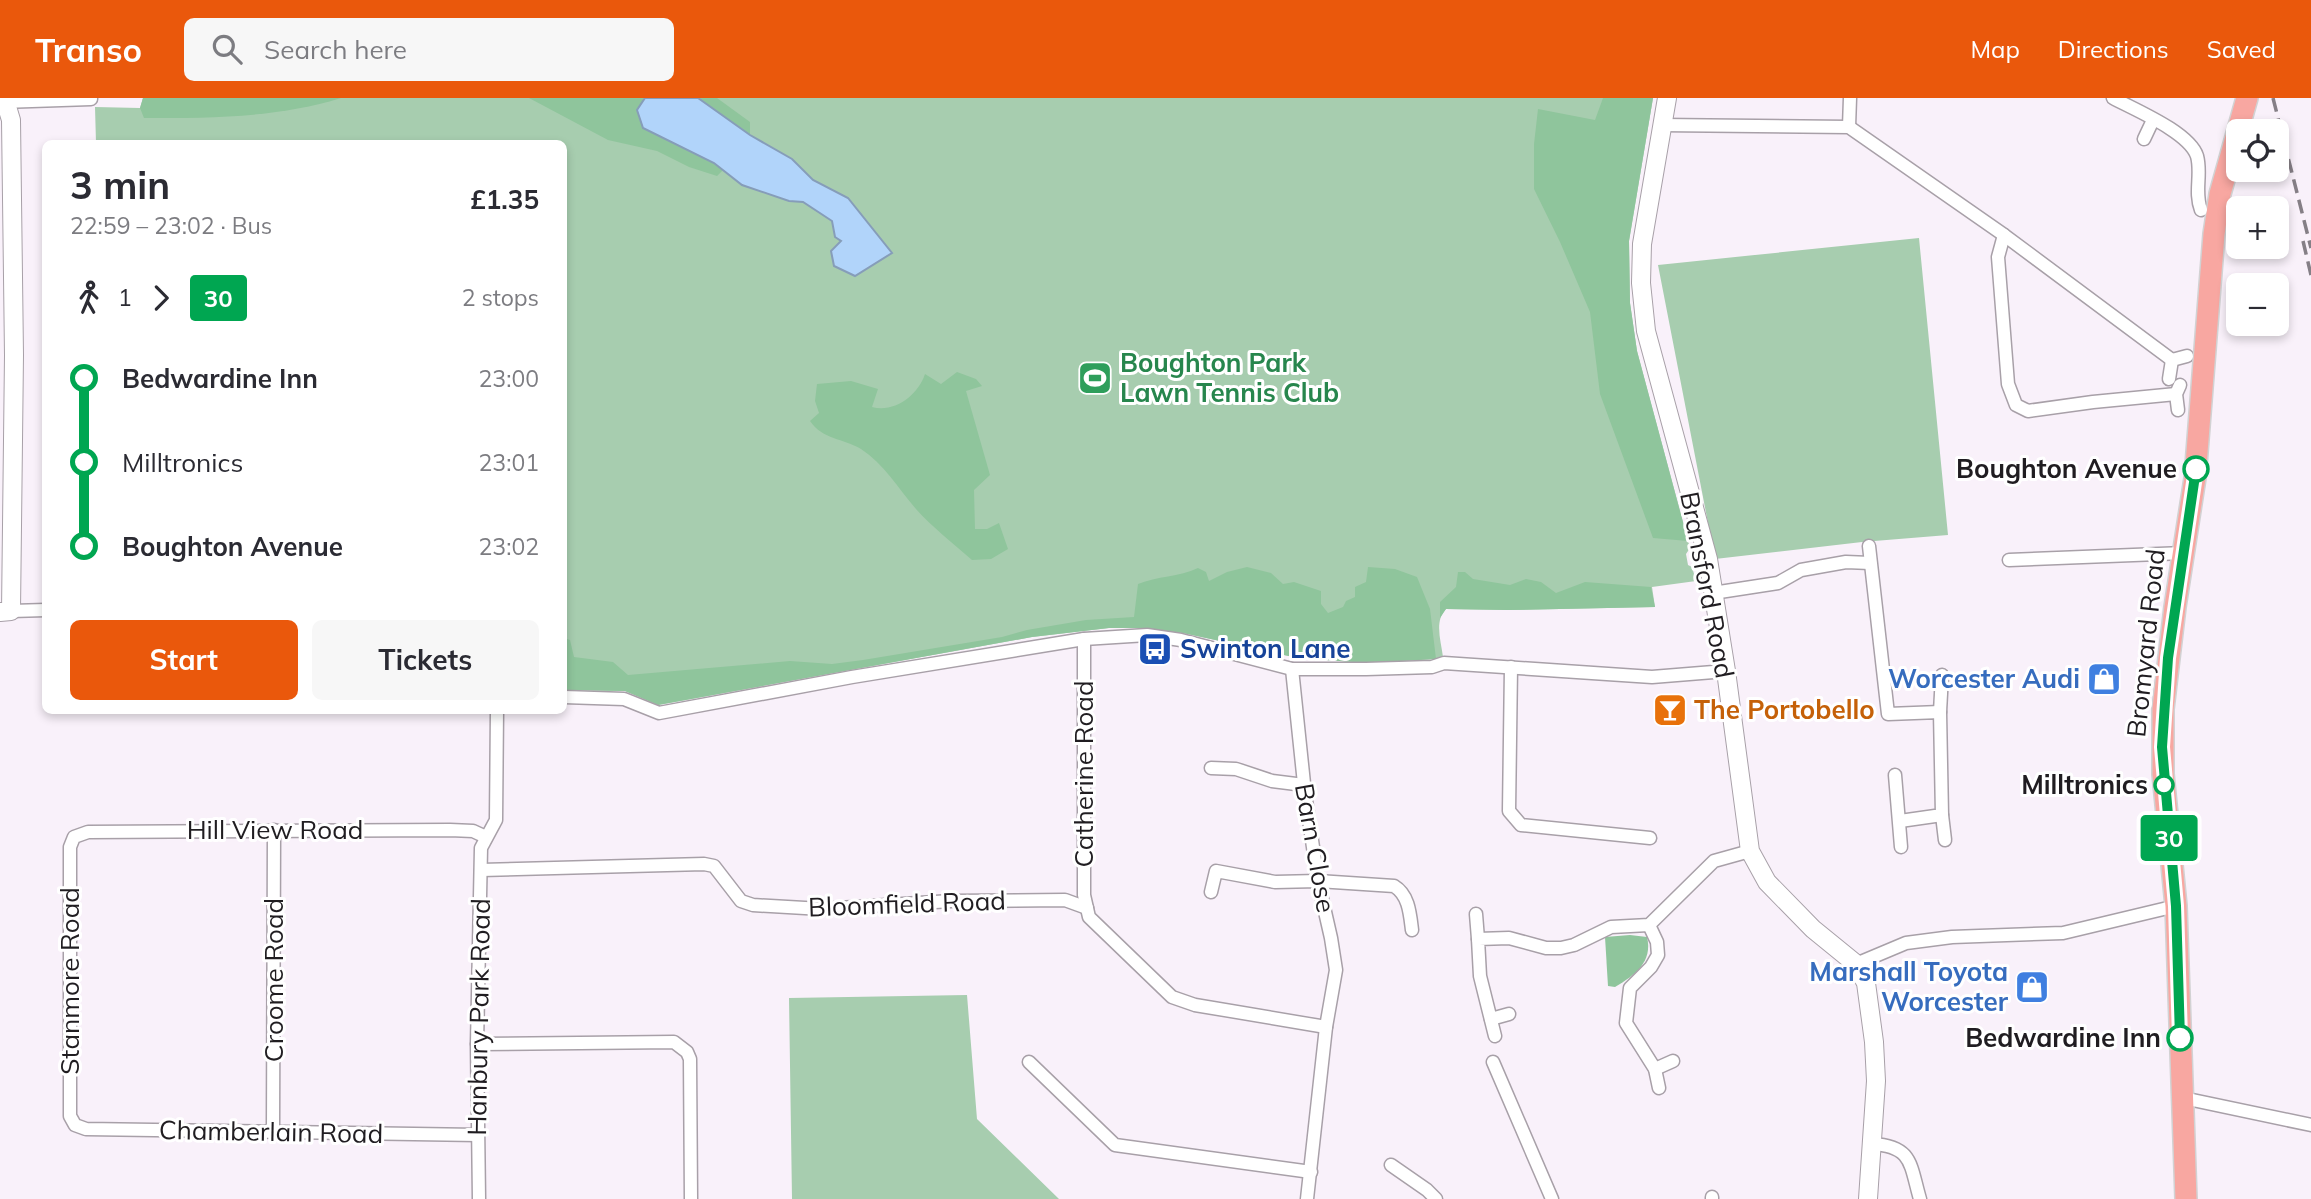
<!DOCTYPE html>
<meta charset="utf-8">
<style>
body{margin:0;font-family:Mulish,sans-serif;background:#f7f7f7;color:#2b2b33;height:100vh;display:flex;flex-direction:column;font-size:26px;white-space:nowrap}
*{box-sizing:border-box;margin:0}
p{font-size:23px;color:#7c7c81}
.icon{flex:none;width:38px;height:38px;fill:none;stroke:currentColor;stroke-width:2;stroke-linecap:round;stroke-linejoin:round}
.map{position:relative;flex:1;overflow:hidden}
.panel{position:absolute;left:42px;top:42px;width:525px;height:574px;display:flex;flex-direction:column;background:#fff;border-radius:10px;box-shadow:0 4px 10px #0003}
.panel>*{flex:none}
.badge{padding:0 14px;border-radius:5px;font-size:24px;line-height:46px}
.controls{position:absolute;left:2226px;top:21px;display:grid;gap:14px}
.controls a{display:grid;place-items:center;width:63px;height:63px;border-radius:10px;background:#fff;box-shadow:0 4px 10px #0003;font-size:35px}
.map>.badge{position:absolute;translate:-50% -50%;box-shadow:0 0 0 4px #fff}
.legs{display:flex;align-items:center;gap:10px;height:77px;padding:0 28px;font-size:23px}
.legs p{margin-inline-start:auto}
.headline{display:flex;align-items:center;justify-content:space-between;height:119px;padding:0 28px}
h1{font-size:38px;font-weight:700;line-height:52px}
.action{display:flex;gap:14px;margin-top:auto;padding:14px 28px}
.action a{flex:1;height:80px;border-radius:10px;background:#ea580c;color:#fff;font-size:28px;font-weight:700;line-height:80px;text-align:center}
.action a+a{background:#f7f7f7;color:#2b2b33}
ul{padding:0 28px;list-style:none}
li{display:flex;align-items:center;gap:24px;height:84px;font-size:26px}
li i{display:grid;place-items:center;width:10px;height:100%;margin:0 9px;background:currentColor}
li i::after{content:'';width:18px;height:18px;margin:-9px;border:5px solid;border-radius:50%;background:#fff}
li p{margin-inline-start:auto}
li:first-child i{background:linear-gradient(#0000 50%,currentColor 0)}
li:last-child i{background:linear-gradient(currentColor 50%,#0000 0)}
header{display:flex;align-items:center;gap:42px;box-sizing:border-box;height:98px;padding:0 35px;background:#ea580c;color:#fff}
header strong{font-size:33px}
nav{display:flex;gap:38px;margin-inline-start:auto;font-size:24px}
.search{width:490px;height:63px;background:#f7f7f7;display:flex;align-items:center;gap:18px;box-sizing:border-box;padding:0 24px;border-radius:10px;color:#7c7c81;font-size:26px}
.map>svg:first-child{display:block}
.green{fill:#a7cdaf}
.forest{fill:#8fc59c}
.water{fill:#b1d4fa;stroke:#869db9;stroke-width:2}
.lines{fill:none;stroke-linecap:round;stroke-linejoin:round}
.street-casing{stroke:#a8a0a8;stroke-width:15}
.secondary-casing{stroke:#a8a0a8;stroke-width:20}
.primary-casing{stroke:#d2d2d3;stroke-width:24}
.street{stroke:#fff;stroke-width:12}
.secondary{stroke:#fff;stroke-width:18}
.primary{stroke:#f8a7a1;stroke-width:21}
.rail{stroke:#857f86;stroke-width:3.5;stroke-dasharray:14 7;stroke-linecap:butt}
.line-1-casing{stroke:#fff;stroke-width:16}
.line-1{stroke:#00a651;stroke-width:10}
.stop-1-dot{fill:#fff;stroke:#00a651;stroke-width:3.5}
.labels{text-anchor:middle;stroke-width:6;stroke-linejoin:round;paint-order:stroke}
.leisure-label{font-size:26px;font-weight:bold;fill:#27864d;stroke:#fff;text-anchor:start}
.stop-label{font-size:26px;font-weight:bold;fill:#201d21;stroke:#fff;text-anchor:end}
.street-label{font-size:26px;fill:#201d21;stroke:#fff}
.transit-label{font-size:26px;font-weight:bold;fill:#164399;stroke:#fff;text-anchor:start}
.shop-label{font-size:26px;font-weight:bold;fill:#366cbe;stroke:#fff;text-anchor:end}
.food-label{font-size:26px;font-weight:bold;fill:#c56008;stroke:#fff;text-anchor:start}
</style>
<header>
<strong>Transo</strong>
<div class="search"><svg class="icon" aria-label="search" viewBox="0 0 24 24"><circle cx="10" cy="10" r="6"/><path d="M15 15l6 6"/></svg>Search here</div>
<nav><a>Map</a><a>Directions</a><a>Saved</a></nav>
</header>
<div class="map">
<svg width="2311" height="1101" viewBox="0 0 2311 1101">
<rect width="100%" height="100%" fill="#f9f1fa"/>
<!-- green -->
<g class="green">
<path d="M143,0H1653L1629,143L1630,205L1637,253L1690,450L1686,456L1688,467L1692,469L1696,483L1652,489L1655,509L1508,512L1446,511C1434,523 1441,543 1443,559L1436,561L1367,565L1298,560L1183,535L1143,530H1109L1032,539L658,607L625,593L564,592V46L96,45L95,9L140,10Z"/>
<path d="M1919,140L1948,437L1862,444L1715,461L1658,167Z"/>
<path d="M967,897L977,1021L1059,1101H792L789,900Z"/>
</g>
<!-- forest -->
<g class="forest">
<path d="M143,0H341C277,20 210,20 144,20L140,10Z"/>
<path d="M529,0H645L637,12L723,72L717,78L689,69L657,53L608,42Z"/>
<path d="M698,0H717L750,24V37Z"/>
<path d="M1603,0H1653L1629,143L1630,205L1637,253L1688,443L1653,440L1600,296L1590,214L1560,144L1534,91V46L1538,11L1595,22Z"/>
<path d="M957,274L976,281L982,288L966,293L990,377L974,392L975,431H987L999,425L1008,451L991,461L972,462C953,445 932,429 916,411C898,390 884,366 861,351C843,340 823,342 810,323L819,315L815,303L817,286L851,283L878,291L872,309C895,315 918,297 925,276L941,286Z"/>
<path d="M1247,469L1271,475L1283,486L1294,484L1321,493V506L1328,515L1343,509L1346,503L1355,499V489L1366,484L1368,469L1395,471L1417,479L1430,511L1436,561L1367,565L1298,560L1183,535L1143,530H1109L1032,539L658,607L625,593L564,592V540L570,542L574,559L613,564L628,577L790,563L832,566L863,562L1002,539L1027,532L1086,522L1134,519L1138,486C1157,478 1179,479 1198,470L1206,474L1209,483L1227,474Z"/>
<path d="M1458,474H1465L1473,481L1510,487L1526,481L1541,484L1556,495L1585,484L1651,489L1655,509L1508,512L1446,511L1440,520V504L1456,489Z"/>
<path d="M1630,837L1647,839C1653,864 1635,877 1615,889L1608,888L1605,839Z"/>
</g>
<!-- water -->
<path class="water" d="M645,0H698L750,37L792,61L813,82L848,100L892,155L855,178L834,168L831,153L841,143L835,139L832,123L803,104L789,103L742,87L714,65L643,30L637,12Z"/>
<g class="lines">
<!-- street casing -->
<g class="street-casing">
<g id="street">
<path d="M2113,0C2135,12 2189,34 2197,58C2202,76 2194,94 2201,112"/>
<path d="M2,4L91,1"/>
<path d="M1661,27L1849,29L2004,137L2172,262"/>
<path d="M1849,29L1850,0"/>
<path d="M2144,41L2153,22"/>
<path d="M2004,137L1998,159L2008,286L2016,307L2028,313L2093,304L2176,296"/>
<path d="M2169,281L2172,262L2187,258"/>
<path d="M2178,312L2176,296L2180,287"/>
<path d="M1869,448L1888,616L1940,614L1942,717L1900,723"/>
<path d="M2009,462L2184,455"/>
<path d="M1713,495L1778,485L1801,472L1846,464L1870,465"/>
<path d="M11,513L46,512"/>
<path d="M1084,541V797L1089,819L1172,899L1195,907L1326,929"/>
<path d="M1511,569L1509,713L1521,727L1650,740"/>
<path d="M1292,571L1305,695L1318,783L1331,840L1336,872L1326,929L1307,1101"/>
<path d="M564,599L624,601L659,615L852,579L1084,541L1147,537L1181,542L1292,571H1366L1432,569L1444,565L1652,579L1726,573"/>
<path d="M1940,614L1942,577"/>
<path d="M1211,670L1236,671L1272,683L1304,687"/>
<path d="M1895,677L1901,749"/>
<path d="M1942,717L1945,742"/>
<path d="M481,772L704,766L714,768L741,803L753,807L822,811L951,803L1065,802L1087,810"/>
<path d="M1211,794L1216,773L1275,784L1318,783L1394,788C1409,797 1410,816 1412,832"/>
<path d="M1476,816L1478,841"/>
<path d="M1649,827L1657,844L1658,857L1651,869L1630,890L1626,925L1655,971L1659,990"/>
<path d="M1856,866L1906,845L1952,839L2063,835L2176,808"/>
<path d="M1491,921L1509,916"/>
<path d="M1495,938L1480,878L1478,841L1509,840L1546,850H1561L1574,847L1611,829L1649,827L1714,763L1750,753"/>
<path d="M477,946L674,944L687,954L690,961L691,1101"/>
<path d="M1029,964L1115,1047L1311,1074"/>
<path d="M1493,964L1552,1101"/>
<path d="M1655,971L1673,963"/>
<path d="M2183,1000L2311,1027"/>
<path d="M273,1033L274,732"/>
<path d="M478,1037L86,1031L75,1027L70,1018V749L74,739L88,734L450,732L473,733L486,739"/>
<path d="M1872,1046C1913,1048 1910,1067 1920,1101"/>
<path d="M1391,1067L1427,1092L1436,1101"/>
<path d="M479,1101L477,946L481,750L496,722L497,612"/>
<path d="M1712,1101V1099"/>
</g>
</g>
<!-- secondary casing -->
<g class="secondary-casing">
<g id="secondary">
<path d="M1667,0L1642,146L1641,185L1646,233L1708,461L1726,573L1750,753L1767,784L1813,831L1856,866L1866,885L1874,944L1876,983L1868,1101"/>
<path d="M0,4L8,12L11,22L14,257L11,513L0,514"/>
</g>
</g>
<!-- primary casing -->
<g class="primary-casing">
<path id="primary" d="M2186,1101L2176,808L2163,676V611L2175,509L2195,380L2214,136L2220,96L2247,0"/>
</g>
<!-- street -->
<use href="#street" class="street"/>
<!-- secondary -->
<use href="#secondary" class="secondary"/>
<!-- primary -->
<use href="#primary" class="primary"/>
<!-- rail -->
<g class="rail">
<path d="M2273,0L2311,150"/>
<path d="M2303,143L2311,177"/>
</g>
</g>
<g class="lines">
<!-- line-1 casing -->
<g class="line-1-casing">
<path id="line-1" d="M2180,940L2176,808L2162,649L2168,560L2196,371"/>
</g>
<!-- line-1 -->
<use href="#line-1" class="line-1"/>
</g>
<!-- icons -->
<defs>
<g id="stadium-square" transform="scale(1.75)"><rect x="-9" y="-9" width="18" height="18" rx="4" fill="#2e9e5b" stroke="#fff"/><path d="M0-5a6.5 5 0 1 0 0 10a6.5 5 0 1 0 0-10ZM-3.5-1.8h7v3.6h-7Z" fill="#fff"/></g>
<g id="bus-square" transform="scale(1.75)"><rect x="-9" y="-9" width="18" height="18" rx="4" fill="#1a4fb4" stroke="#fff"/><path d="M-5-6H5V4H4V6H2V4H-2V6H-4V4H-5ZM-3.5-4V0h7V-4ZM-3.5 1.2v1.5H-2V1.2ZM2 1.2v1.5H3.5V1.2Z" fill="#fff"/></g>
<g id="shop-square" transform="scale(1.75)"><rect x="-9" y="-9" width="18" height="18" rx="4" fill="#3f7fe0" stroke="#fff"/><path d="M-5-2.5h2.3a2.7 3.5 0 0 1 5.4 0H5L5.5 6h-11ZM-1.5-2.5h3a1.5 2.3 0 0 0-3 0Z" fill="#fff"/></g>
<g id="bar-square" transform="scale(1.75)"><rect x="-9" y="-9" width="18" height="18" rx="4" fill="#e8710a" stroke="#fff"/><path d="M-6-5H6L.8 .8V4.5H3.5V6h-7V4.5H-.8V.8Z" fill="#fff"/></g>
</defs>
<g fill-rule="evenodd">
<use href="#stadium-square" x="1095" y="280"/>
<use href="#bus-square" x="1155" y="551"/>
<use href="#shop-square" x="2104" y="581"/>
<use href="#bar-square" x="1670" y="612"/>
<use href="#shop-square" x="2032" y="889"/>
</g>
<!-- markers -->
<g class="stop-1-dot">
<circle cx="2196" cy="371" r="12"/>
<circle cx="2164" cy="687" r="9"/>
<circle cx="2180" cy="940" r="12"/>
</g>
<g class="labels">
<!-- leisure labels -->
<g class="leisure-label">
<text x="1120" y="274">Boughton Park<tspan x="1120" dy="30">Lawn Tennis Club</tspan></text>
</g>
<!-- stop labels -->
<g class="stop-label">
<text x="2177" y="380">Boughton Avenue</text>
<text x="2148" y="696">Milltronics</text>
<text x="2161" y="949">Bedwardine Inn</text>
</g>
<!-- street labels -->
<g class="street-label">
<text transform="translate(1707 487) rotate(79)" y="9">Bransford Road</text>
<text transform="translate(2146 545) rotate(-84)" y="9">Bromyard Road</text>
<text transform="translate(1084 676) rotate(-90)" y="9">Catherine Road</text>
<text x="275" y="741">Hill View Road</text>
<text transform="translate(1315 750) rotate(80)" y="9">Barn Close</text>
<text transform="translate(907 806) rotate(-2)" y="9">Bloomfield Road</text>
<text transform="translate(274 882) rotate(-90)" y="9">Croome Road</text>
<text transform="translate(70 883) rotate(-90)" y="9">Stanmore Road</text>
<text transform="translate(479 919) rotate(-89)" y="9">Hanbury Park Road</text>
<text transform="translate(271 1034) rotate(1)" y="9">Chamberlain Road</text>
</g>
<!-- transit labels -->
<g class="transit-label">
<text x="1180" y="560">Swinton Lane</text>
</g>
<!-- shop labels -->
<g class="shop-label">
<text x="2080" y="590">Worcester Audi</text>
<text x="2008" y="883">Marshall Toyota<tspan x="2008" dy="30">Worcester</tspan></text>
</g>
<!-- food labels -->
<g class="food-label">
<text x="1694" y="621">The Portobello</text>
</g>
</g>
</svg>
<div class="controls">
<a><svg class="icon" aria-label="locate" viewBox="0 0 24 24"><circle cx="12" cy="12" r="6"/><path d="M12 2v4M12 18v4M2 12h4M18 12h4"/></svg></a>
<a>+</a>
<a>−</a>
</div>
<b class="badge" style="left:2169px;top:740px;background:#00a651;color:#fff">30</b>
<section class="panel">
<div class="headline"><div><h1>3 min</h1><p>22:59 – 23:02 · Bus</p></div><b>£1.35</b></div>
<div class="legs"><svg class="icon" aria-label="walk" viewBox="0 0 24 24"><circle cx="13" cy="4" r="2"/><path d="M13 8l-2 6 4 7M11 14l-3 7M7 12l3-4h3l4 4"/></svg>1<svg class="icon" aria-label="forward" viewBox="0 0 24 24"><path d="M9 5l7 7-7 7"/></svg><b class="badge" style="background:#00a651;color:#fff">30</b><p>2 stops</p></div>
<ul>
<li><i style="color:#00a651"></i><b>Bedwardine Inn</b><p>23:00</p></li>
<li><i style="color:#00a651"></i><span>Milltronics</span><p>23:01</p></li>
<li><i style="color:#00a651"></i><b>Boughton Avenue</b><p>23:02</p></li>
</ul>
<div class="action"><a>Start</a><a>Tickets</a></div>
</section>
</div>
